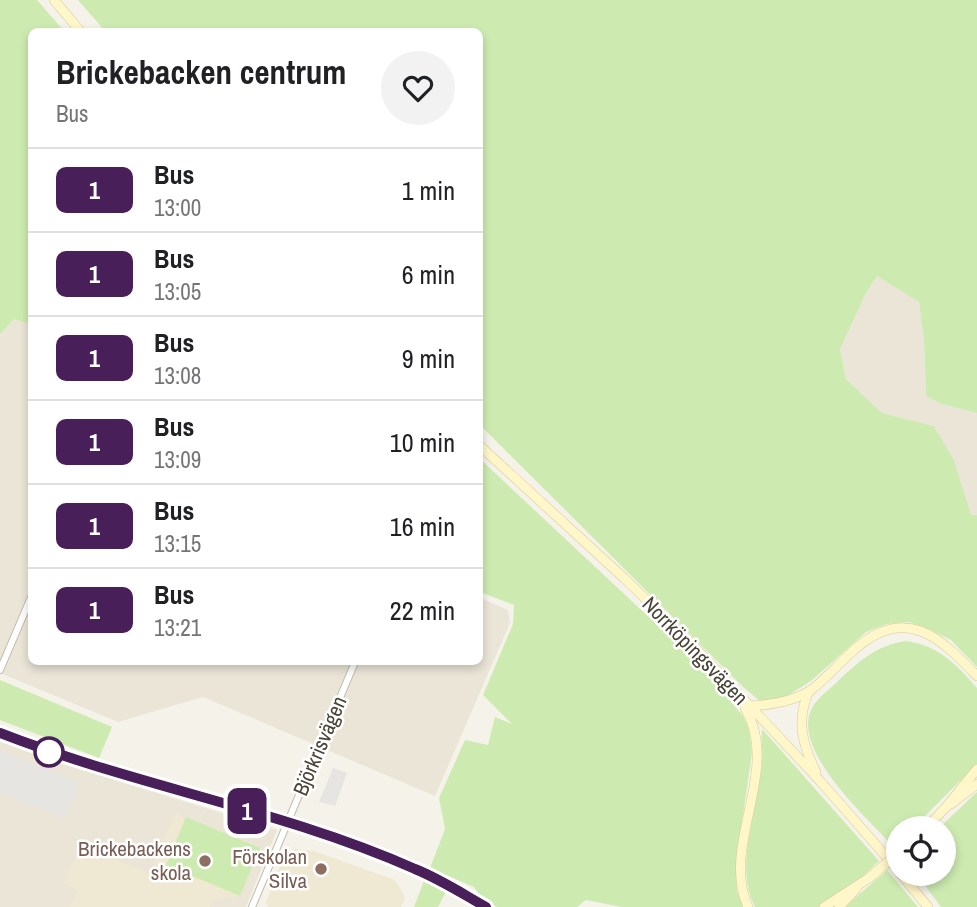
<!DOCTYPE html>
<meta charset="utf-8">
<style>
body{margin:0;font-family:"Archivo Narrow",sans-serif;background:#f2f2f2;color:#202124;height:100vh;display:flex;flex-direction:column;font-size:26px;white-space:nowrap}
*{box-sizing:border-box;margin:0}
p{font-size:23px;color:#757577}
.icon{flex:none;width:38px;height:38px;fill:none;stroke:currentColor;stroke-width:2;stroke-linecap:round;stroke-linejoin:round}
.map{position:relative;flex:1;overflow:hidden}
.sheet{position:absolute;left:28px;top:28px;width:455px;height:637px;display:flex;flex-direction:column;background:#fff;border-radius:10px;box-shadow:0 4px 10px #0003}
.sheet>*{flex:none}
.badge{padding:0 14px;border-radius:10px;font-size:24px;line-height:46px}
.buttons{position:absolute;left:886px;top:816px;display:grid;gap:14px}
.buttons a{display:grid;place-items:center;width:70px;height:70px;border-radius:50%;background:#fff;box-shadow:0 4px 10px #0003;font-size:35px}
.map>.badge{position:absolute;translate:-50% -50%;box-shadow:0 0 0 4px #fff}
.round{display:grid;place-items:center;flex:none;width:74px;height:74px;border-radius:37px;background:#f2f2f2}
.overview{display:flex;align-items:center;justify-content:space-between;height:119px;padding:0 28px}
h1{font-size:33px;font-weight:800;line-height:52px}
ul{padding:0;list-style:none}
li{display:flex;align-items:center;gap:21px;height:84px;padding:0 28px;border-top:2px solid #e0e0e0}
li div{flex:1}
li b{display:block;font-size:26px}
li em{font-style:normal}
li .badge{min-width:77px;font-weight:700;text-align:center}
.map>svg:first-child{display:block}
.residential{fill:#eae5d7}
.education{fill:#efe9d3}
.green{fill:#cdebb1}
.parking{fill:#e7e5e1}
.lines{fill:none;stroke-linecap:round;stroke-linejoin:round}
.street-casing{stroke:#c1bbab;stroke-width:8}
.secondary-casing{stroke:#d7ca97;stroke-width:10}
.street{stroke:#fff;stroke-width:6}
.secondary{stroke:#fff6ca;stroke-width:9}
.secondary-bridge-casing{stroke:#d7ca97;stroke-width:10;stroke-linecap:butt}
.secondary-bridge{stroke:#fff6ca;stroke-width:9}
.line-casing{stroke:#fff;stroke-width:16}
.line{stroke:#481f59;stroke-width:10}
.stop-dot{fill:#fff;stroke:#481f59;stroke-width:3.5}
.education-dot{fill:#8d6e63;stroke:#fff;stroke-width:2.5}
.labels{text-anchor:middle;stroke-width:5;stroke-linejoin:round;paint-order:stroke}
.street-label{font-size:21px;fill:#4a4437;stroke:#fff}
.education-label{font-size:21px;fill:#785e54;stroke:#fff;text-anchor:end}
</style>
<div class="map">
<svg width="977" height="907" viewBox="0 0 977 907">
<rect width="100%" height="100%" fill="#f5f2e9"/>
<!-- residential -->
<g class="residential">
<path d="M877,276L919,301L924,339L926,396L942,404L977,413V515L971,516L954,460L934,426L882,413L846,379L840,349L865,295Z"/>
<path d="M14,319L31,324L32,662H480V598L508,610L510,623L435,796L203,697L118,722L0,673V336Z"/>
<path d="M0,740L131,785L277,830L246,907H0Z"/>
</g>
<!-- education -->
<g class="education">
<path d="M175,814L260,848L240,896L212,900L210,907H71L78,890L65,884L81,845L150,874Z"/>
<path d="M295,849L314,851L395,880L403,893L405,899L401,907H268L266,902L283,858Z"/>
</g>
<!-- green -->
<g class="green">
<path d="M0,0H37L64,31L32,32L31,324L14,319L0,335Z"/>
<path d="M78,0H977V413L942,404L926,396L924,339L919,302L877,276L865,295L840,349L846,379L882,413L934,426L954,460L971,515H977V667L951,640L922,626L908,622L887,624L866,632L811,681L784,698L761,702L742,686L480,425V32L105,31Z"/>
<path d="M480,459L700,665L743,716L749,728L752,753L736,863L737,891L743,907H621L586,900L577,907H497L482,898L474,887L430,868L445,829L439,798L465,740L488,745L495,717L512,724L483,695L513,624L514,605L480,592Z"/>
<path d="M906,641C938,645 957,665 977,688V764L913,828H898V842L892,845C866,817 790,749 812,708C817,698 830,689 838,681C859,661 877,645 906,641Z"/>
<path d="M0,680L112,727L99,758L0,720Z"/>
<path d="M762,729L879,861L863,876L819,907H755C733,867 759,805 762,762C763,751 761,739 762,729Z"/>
<path d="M977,792V907H941L916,873H943V828H939Z"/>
<path d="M186,817L260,848L240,896L166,865Z"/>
<path d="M887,870L918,907H845Z"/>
<path d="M424,881L446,892L438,907H414Z"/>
</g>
<!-- parking -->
<g class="parking">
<path d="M0,750L80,783L65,819L0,792Z"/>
<path d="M333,768L347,773L335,806L319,802Z"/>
</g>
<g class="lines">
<!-- street casing -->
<g class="street-casing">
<g id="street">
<path d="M0,670L32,595"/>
<path d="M0,733C136,786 282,810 415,869C440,879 463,894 486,907"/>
<path d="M252,907L355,662"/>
</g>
</g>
<!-- secondary casing -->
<g class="secondary-casing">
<g id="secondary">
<path d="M54,0L81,32"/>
<path d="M480,446L624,578L691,643L820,781L898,870"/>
<path d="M809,691C796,720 802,744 816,772"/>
<path d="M749,706C770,705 793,702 811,690C827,678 840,662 855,649C905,605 939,636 977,676"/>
<path d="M745,708C782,771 720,844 748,907"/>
<path d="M951,804L977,784"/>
<path d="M926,828L947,806L977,769"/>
<path d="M900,873L928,907"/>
<path d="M824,907L869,878"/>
<path d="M839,907L857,888"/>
</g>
</g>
<!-- street -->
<use href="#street" class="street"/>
<!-- secondary -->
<use href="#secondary" class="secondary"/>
<!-- secondary-bridge casing -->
<g class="secondary-bridge-casing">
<path id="secondary-bridge" d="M869,878L898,853"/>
</g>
<!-- secondary-bridge -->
<use href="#secondary-bridge" class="secondary-bridge"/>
</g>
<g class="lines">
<!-- line casing -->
<g class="line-casing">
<path id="line" d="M0,733C136,786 282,810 415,869C440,879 463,894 486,907"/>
</g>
<!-- line -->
<use href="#line" class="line"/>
</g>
<!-- markers -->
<circle class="stop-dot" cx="49" cy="752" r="14"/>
<g class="education-dot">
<circle cx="205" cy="861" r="7"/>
<circle cx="321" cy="869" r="7"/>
</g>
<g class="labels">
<!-- street labels -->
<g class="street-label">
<text transform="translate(695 651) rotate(46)" y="7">Norrköpingsvägen</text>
<text transform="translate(320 746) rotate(-67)" y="7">Björkrisvägen</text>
</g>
<!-- education labels -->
<g class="education-label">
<text x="191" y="856">Brickebackens<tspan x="191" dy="24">skola</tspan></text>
<text x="307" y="864">Förskolan<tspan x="307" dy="24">Silva</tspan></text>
</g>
</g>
</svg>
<div class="buttons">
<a><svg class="icon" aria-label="locate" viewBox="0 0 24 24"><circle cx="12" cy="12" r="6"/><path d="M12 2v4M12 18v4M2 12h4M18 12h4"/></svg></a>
</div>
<b class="badge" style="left:247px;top:811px;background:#481f59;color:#fff">1</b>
<section class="sheet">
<div class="overview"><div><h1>Brickebacken centrum</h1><p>Bus</p></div><a class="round"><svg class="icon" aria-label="heart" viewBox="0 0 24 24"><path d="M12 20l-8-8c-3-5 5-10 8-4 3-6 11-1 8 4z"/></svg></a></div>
<ul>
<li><span class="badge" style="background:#481f59;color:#fff">1</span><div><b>Bus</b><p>13:00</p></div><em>1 min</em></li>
<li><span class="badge" style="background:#481f59;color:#fff">1</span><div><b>Bus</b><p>13:05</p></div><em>6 min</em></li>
<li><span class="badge" style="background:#481f59;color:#fff">1</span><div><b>Bus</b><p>13:08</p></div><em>9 min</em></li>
<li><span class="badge" style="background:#481f59;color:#fff">1</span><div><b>Bus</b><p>13:09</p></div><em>10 min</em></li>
<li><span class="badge" style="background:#481f59;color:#fff">1</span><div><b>Bus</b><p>13:15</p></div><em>16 min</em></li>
<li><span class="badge" style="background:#481f59;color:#fff">1</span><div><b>Bus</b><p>13:21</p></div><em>22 min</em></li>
</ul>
</section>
</div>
